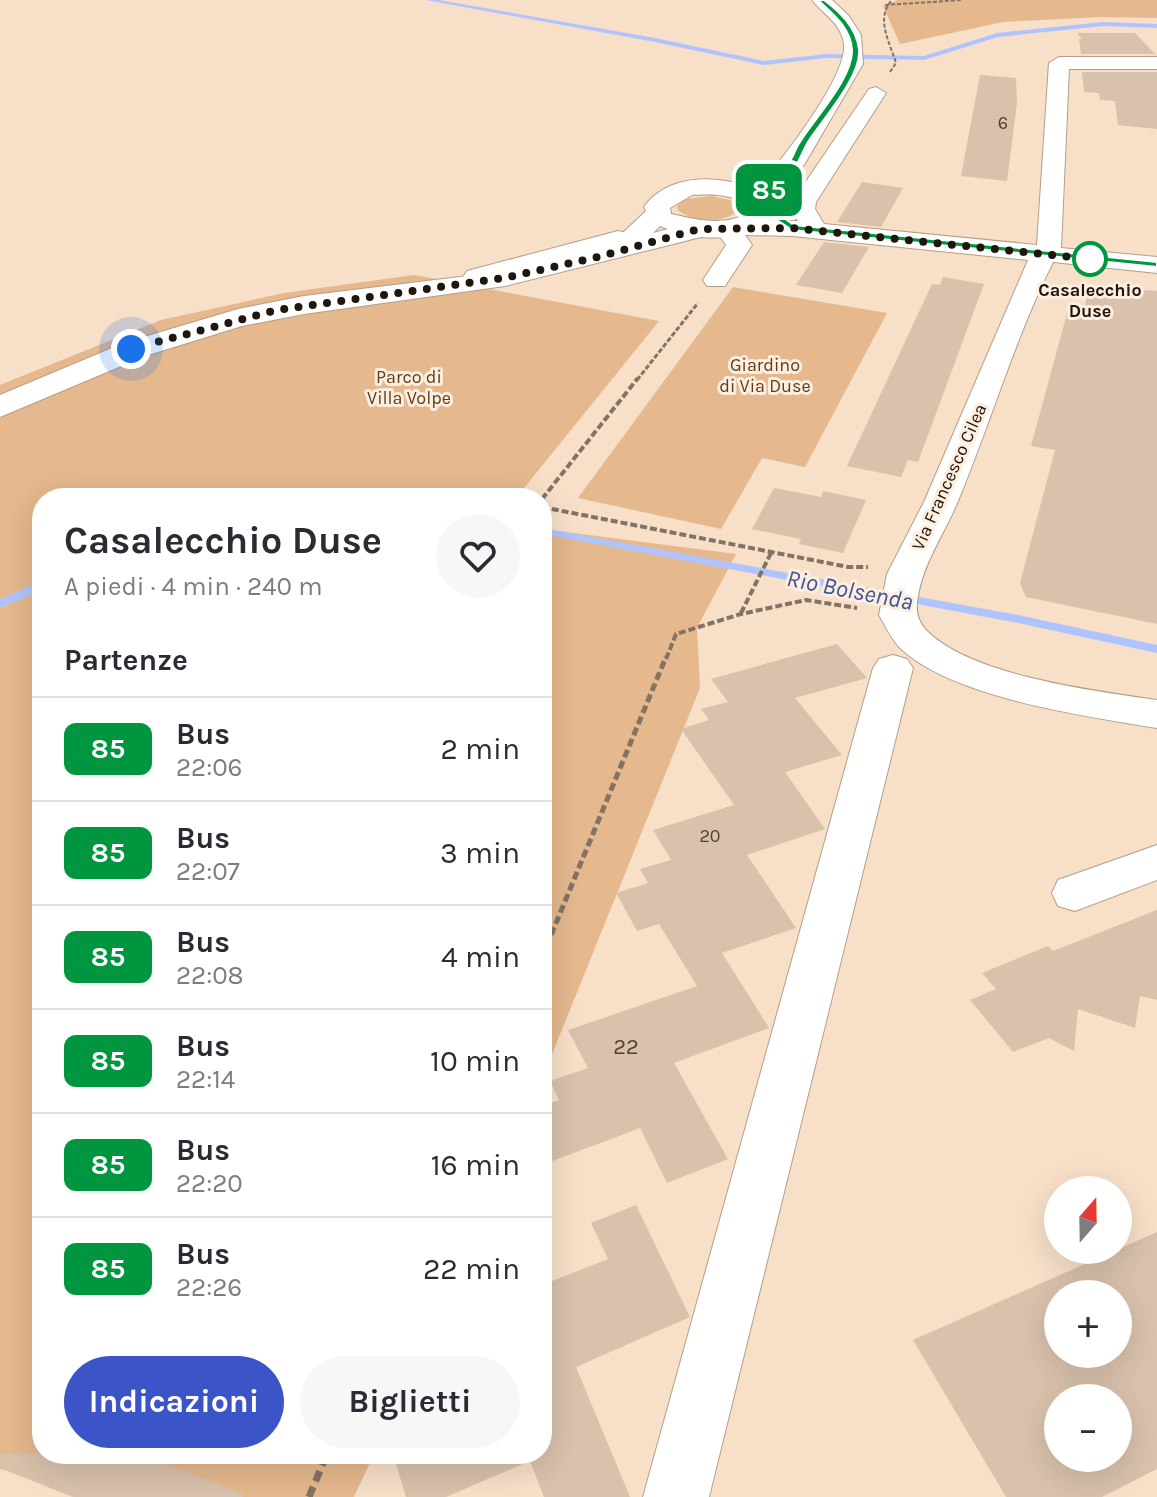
<!DOCTYPE html>
<html lang="it">
<meta charset="utf-8">
<style>
body{margin:0;font-family:Karla,sans-serif;background:#f7f7f7;color:#2b2b33;height:100vh;display:flex;flex-direction:column;font-size:30px;white-space:nowrap}
*{box-sizing:border-box;margin:0}
p{font-size:26px;color:#7c7c81}
.icon{flex:none;width:44px;height:44px;fill:none;stroke:currentColor;stroke-width:2;stroke-linecap:round;stroke-linejoin:round}
.map{position:relative;flex:1;overflow:hidden}
.sheet{position:absolute;left:32px;top:488px;width:520px;height:976px;display:flex;flex-direction:column;background:#fff;border-radius:32px;box-shadow:0 8px 32px #0002}
.sheet>*{flex:none}
.badge{padding:0 16px;border-radius:12px;font-size:28px;line-height:52px}
.needle{width:52px;rotate:20deg}
.tools{position:absolute;left:1044px;top:1176px;display:grid;gap:16px}
.tools a{display:grid;place-items:center;width:88px;height:88px;border-radius:50%;background:#fff;box-shadow:0 8px 32px #0002;font-size:40px}
.you{position:absolute;width:40px;height:40px;margin:-20px;border:6px solid #fff;border-radius:50%;background:#1a73e8;box-shadow:0 0 0 12px #1a73e833}
.map>.badge{position:absolute;translate:-50% -50%;box-shadow:0 0 0 4px #fff}
h2{padding:0 32px;font-size:30px;line-height:72px}
.round{display:grid;place-items:center;flex:none;width:84px;height:84px;border-radius:42px;background:#f7f7f7}
.head{display:flex;align-items:center;justify-content:space-between;height:136px;padding:0 32px}
h1{font-size:38px;font-weight:700;line-height:60px}
.primary-button{display:flex;gap:16px;margin-top:auto;padding:16px 32px}
.primary-button a{flex:1;height:92px;border-radius:48px;background:#3b55c8;color:#fff;font-size:32px;font-weight:700;line-height:92px;text-align:center}
.primary-button a+a{background:#f7f7f7;color:#2b2b33}
ul{padding:0;list-style:none}
li{display:flex;align-items:center;gap:24px;height:104px;padding:0 32px;border-top:2px solid #e1e1e2}
li div{flex:1}
li b{display:block;font-size:30px}
li em{font-style:normal}
li .badge{min-width:88px;font-weight:700;text-align:center}
.map>svg:first-child{display:block}
.green{fill:#e5b88d}
.lines{fill:none;stroke-linecap:round;stroke-linejoin:round}
.stream{fill:#afc4fe;fill-rule:evenodd}
.building{fill:#d9c1ab;fill-rule:evenodd}
.minor-casing{stroke:#b59e88;stroke-width:2}
.major-casing{stroke:#b59e88;stroke-width:2}
.path-far4{stroke:#837364;stroke-width:2;stroke-dasharray:4 2;stroke-linecap:butt}
.path-far3{stroke:#837364;stroke-width:3;stroke-dasharray:5 2;stroke-linecap:butt}
.path-far2{stroke:#837364;stroke-width:4;stroke-dasharray:7 3;stroke-linecap:butt}
.path-far1{stroke:#837364;stroke-width:5;stroke-dasharray:8 4;stroke-linecap:butt}
.path{stroke:#837364;stroke-width:7;stroke-dasharray:11 6;stroke-linecap:butt}
.minor{fill:#fff;fill-rule:evenodd}
.major{fill:#fff;fill-rule:evenodd}
.line{fill:#009640;stroke:#fff;stroke-width:2}
.walk{stroke:#1f160e;stroke-width:8;stroke-dasharray:0 14.4}
.stop-dot{fill:#fff;stroke:#009640;stroke-width:4}
.labels{text-anchor:middle;stroke-width:6;stroke-linejoin:round;paint-order:stroke}
.number-label{font-size:18px;fill:#4e4135}
.far-stop-label{font-size:18px;font-weight:bold;fill:#1f160e;stroke:#fdeee0}
.far-park-label{font-size:18px;fill:#5f3d19;stroke:#fdeee0}
.far-street-label{font-size:18px;fill:#1f160e;stroke:#fdeee0}
.near-number-label{font-size:22px;fill:#4e4135}
.water-label{font-size:24px;font-style:italic;fill:#3e5398;stroke:#fdeee0}
</style>
<div class="map">
<svg width="1157" height="1497" viewBox="0 0 1157 1497">
<rect width="100%" height="100%" fill="#f7dfc8"/>
<!-- green -->
<g class="green">
<path d="M898,0H1157V18L1100,17L1003,22L900,44L883,6Z"/>
<path d="M712,196L730,200L738,207V211C722,224 694,223 678,210L677,206L685,199Z"/>
<path d="M414,275L659,321L516,498H42V1454H374L354,1497H125L0,1469V385L161,320L284,293Z"/>
<path d="M733,287L887,313L805,467L762,458L721,529L578,498Z"/>
<path d="M542,529L736,554L697,628L700,688L542,1079Z"/>
</g>
<g class="lines">
<!-- stream -->
<g class="stream">
<path d="M426,0H439L655,38L764,61L827,54L924,56L997,33L1103,22L1157,24V28L1103,26L998,37L924,60L827,58L764,65L655,42Z"/>
<path d="M542,528L1018,615L1157,645V653L1018,623L542,534Z"/>
<path d="M42,581V590L0,608V599Z"/>
</g>
</g>
<!-- building -->
<g class="building">
<path d="M1077,33H1135L1155,54H1081L1079,39H1082Z"/>
<path d="M1082,72H1157V129L1118,125L1115,101L1100,100L1099,93L1084,92Z"/>
<path d="M980,75L1016,78L1017,103L1007,181L961,176Z"/>
<path d="M862,182L903,188L881,227L837,222Z"/>
<path d="M824,242L869,247L842,293L796,285Z"/>
<path d="M943,277L984,284L918,462L908,460L901,477L847,466L932,284L940,285Z"/>
<path d="M1090,286L1157,291V624L1026,597L1020,583L1055,450L1031,446L1068,310L1083,312Z"/>
<path d="M774,488L821,497L823,491L866,500L843,553L799,544L801,539L752,529Z"/>
<path d="M837,644L867,678L795,698L842,755L785,772L825,829L747,855L796,928L722,953L769,1028L674,1063L728,1159L667,1183L640,1128L542,1165V1106L559,1100L550,1081L588,1068L568,1030L697,986L659,924L637,931L616,893L648,883L640,869L671,860L653,830L734,805L681,729L709,720L701,709L728,702L711,679Z"/>
<path d="M1157,910V1000L1140,996L1135,1028L1078,1009L1074,1051L1049,1038L1013,1052L970,1000L996,989L982,973L1048,946L1053,951Z"/>
<path d="M636,1205L690,1317L576,1367L630,1497H544L530,1461L446,1497H406L393,1454H542V1285L608,1259L591,1223Z"/>
<path d="M1157,1232V1469L1102,1497H1006L913,1340ZM1058,1294H1118V1354H1058ZM1058,1398H1118V1458H1058Z"/>
<path d="M0,1454H139L244,1494L243,1497H73L0,1468Z"/>
</g>
<g class="lines">
<!-- minor casing -->
<g class="minor-casing">
<g id="minor">
<path d="M1059,57H1157V69H1069L1061,248L1157,257V273L1053,262C1015,338 991,422 958,501C945,533 924,561 918,596C915,609 917,620 926,630C971,676 1095,691 1157,700V728C1086,716 951,698 899,647C891,638 885,625 879,615L887,574L924,502L1028,260L792,236L745,235L752,245L725,286H707L703,280L726,245L715,229L719,224L736,219L798,221L791,209L792,202L869,89L876,87L886,93L816,202L815,209L824,224L1037,245L1049,63Z"/>
<path d="M618,231L638,235L642,240L638,245L619,247L476,285L467,283L463,277L467,271Z"/>
<path d="M893,655L907,659L913,668L709,1497H643L873,668L879,659Z"/>
<path d="M1157,845V880L1075,911L1058,906L1052,893L1058,880Z"/>
</g>
</g>
<!-- major casing -->
<g class="major-casing">
<path id="major" d="M812,0H832L849,16L861,35L863,64L804,165L772,202L776,207L775,215C760,236 724,239 701,237L505,286L304,314L242,326L145,356L0,417V395L124,343L238,309L304,296L476,275L611,244L646,211L644,207C668,173 720,174 755,190C778,166 848,76 844,44C841,23 824,15 812,0ZM692,195C711,194 741,193 750,212C724,227 699,220 671,214L670,208ZM660,226L668,229L653,233Z"/>
</g>
<!-- path-far4 -->
<g class="path-far4">
<path d="M885,5L962,0"/>
<path d="M890,72L896,63C890,43 875,18 892,0"/>
</g>
<!-- path-far3 -->
<path class="path-far3" d="M637,380L698,303"/>
<!-- path-far2 -->
<g class="path-far2">
<path d="M542,499L638,378"/>
<path d="M542,507L848,567H868"/>
<path d="M741,613L772,551"/>
<path d="M666,659L676,634L741,614L806,600L857,608"/>
</g>
<!-- path-far1 -->
<path class="path-far1" d="M542,957L666,657"/>
<!-- path -->
<path class="path" d="M309,1497L327,1454"/>
<!-- minor -->
<use href="#minor" class="minor"/>
<!-- major -->
<use href="#major" class="major"/>
</g>
<!-- line -->
<path class="line" d="M818,0H824C840,12 856,27 859,49C862,76 823,119 808,142C804,149 801,157 797,164C789,178 774,190 763,202L766,205L794,225L1157,262V267L792,230L760,209L754,201C765,189 779,178 788,164C793,158 795,149 800,142C814,119 853,78 852,50C851,28 833,14 818,0Z"/>
<g class="lines">
<!-- walk -->
<path class="walk" d="M131,349L277,310L504,278L598,257L699,229L792,228L1090,259"/>
</g>
<!-- markers -->
<circle class="stop-dot" cx="1090" cy="259" r="16"/>
<g class="labels">
<!-- number labels -->
<g class="number-label">
<text x="1003" y="129">6</text>
<text x="710" y="842">20</text>
</g>
<!-- far-stop labels -->
<g class="far-stop-label">
<text x="1090" y="296">Casalecchio<tspan x="1090" dy="21">Duse</tspan></text>
</g>
<!-- far-park labels -->
<g class="far-park-label">
<text x="765" y="371">Giardino<tspan x="765" dy="21">di Via Duse</tspan></text>
<text x="409" y="383">Parco di<tspan x="409" dy="21">Villa Volpe</tspan></text>
</g>
<!-- far-street labels -->
<g class="far-street-label">
<text transform="translate(949 477) rotate(-66)" y="6">Via Francesco Cilea</text>
</g>
<!-- near-number labels -->
<g class="near-number-label">
<text x="626" y="1054">22</text>
</g>
<!-- water labels -->
<g class="water-label">
<text transform="translate(850 590) rotate(11)" y="8">Rio Bolsenda</text>
</g>
</g>
</svg>
<div class="tools">
<a><svg class="needle" viewBox="-14 -14 28 28"><path d="M0-13l5 13h-10z" fill="#e53935"/><path d="M0 13l5-13h-10z" fill="#7c7c81"/></svg></a>
<a>+</a>
<a>−</a>
</div>
<div class="you" style="left:131px;top:349px"></div>
<b class="badge" style="left:769px;top:190px;background:#009640;color:#fff">85</b>
<section class="sheet">
<div class="head"><div><h1>Casalecchio Duse</h1><p>A piedi · 4 min · 240 m</p></div><a class="round"><svg class="icon" aria-label="heart" viewBox="0 0 24 24"><path d="M12 20l-8-8c-3-5 5-10 8-4 3-6 11-1 8 4z"/></svg></a></div>
<h2>Partenze</h2>
<ul>
<li><span class="badge" style="background:#009640;color:#fff">85</span><div><b>Bus</b><p>22:06</p></div><em>2 min</em></li>
<li><span class="badge" style="background:#009640;color:#fff">85</span><div><b>Bus</b><p>22:07</p></div><em>3 min</em></li>
<li><span class="badge" style="background:#009640;color:#fff">85</span><div><b>Bus</b><p>22:08</p></div><em>4 min</em></li>
<li><span class="badge" style="background:#009640;color:#fff">85</span><div><b>Bus</b><p>22:14</p></div><em>10 min</em></li>
<li><span class="badge" style="background:#009640;color:#fff">85</span><div><b>Bus</b><p>22:20</p></div><em>16 min</em></li>
<li><span class="badge" style="background:#009640;color:#fff">85</span><div><b>Bus</b><p>22:26</p></div><em>22 min</em></li>
</ul>
<div class="primary-button"><a>Indicazioni</a><a>Biglietti</a></div>
</section>
</div>
